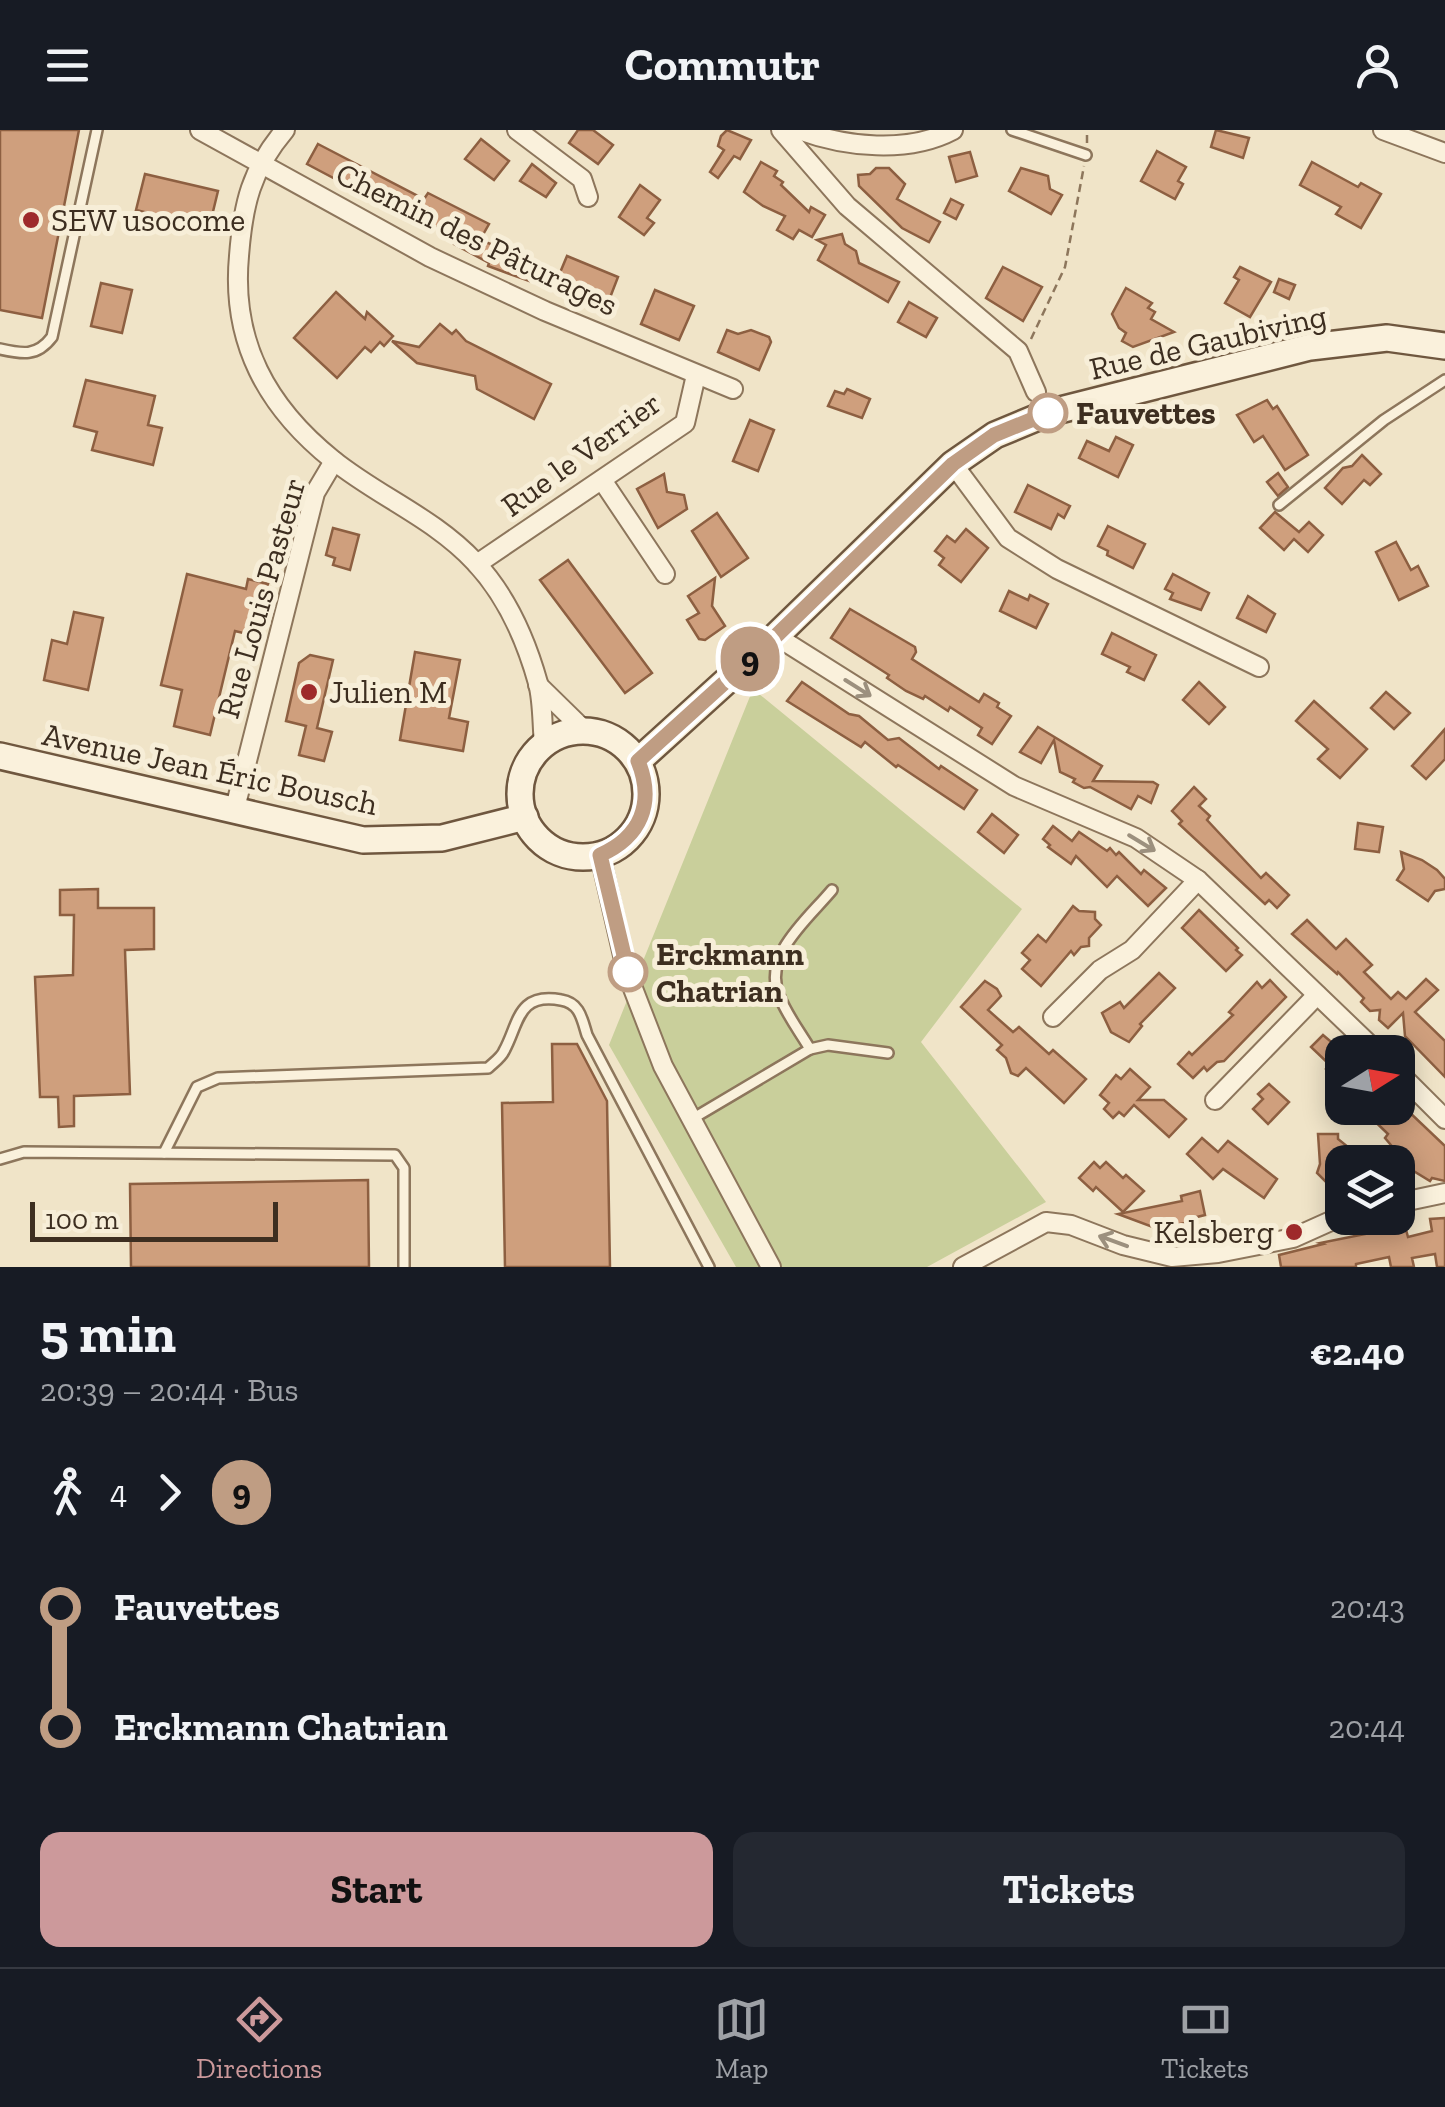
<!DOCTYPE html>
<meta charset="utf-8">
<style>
body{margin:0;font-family:"Zilla Slab",serif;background:#242831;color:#f1f3f6;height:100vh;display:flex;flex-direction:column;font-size:38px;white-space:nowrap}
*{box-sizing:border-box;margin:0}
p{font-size:32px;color:#9ea1a6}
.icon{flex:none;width:55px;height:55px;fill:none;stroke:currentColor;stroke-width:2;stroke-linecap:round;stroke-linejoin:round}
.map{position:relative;height:1137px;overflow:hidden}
.sheet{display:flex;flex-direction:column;background:#171b24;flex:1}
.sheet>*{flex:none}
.badge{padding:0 20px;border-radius:32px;font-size:35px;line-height:65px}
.needle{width:65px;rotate:79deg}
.controls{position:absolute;left:1325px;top:905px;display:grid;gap:20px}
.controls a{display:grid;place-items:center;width:90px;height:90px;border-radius:20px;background:#171b24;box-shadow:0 5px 25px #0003;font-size:50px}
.scale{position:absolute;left:30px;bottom:25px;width:248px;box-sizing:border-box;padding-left:10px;border:5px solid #3d2e20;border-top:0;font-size:28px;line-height:35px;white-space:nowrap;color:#3d2e20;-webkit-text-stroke:8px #f7eed8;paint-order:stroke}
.map>.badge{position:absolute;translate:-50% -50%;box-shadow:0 0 0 5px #fff}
.legs{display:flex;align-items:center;gap:15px;height:110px;padding:0 40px;font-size:32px}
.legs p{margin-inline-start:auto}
.overview{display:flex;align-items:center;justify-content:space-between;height:170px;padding:0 40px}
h1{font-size:55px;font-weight:800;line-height:75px}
.cta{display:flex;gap:20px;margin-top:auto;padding:20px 40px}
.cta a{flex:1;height:115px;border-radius:20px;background:#cc999b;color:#111;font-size:40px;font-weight:800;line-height:115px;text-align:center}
.cta a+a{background:#242831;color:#f1f3f6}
ul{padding:0 40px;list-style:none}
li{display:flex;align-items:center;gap:35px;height:120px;font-size:38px}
li i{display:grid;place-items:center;width:15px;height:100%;margin:0 12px;background:currentColor}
li i::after{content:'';width:25px;height:25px;margin:-12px;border:8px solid;border-radius:50%;background:#171b24}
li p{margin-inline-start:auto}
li:first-child i{background:linear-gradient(#0000 50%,currentColor 0)}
li:last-child i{background:linear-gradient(currentColor 50%,#0000 0)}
header{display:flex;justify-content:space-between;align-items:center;height:130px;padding:0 40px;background:#171b24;font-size:45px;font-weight:800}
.menu{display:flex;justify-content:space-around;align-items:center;height:140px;border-top:2px solid #363941;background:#171b24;font-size:28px;color:#9ea1a6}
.menu a{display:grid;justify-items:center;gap:5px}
.menu .on{color:#cc999b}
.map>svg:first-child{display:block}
.green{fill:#c9cf9b}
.building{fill:#cf9f7d;stroke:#8d5f41;stroke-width:2.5}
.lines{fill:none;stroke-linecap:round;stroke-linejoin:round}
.lane-casing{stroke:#8d765c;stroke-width:14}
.street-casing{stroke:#8d765c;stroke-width:22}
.secondary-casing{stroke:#6f573f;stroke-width:30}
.path{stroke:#8d765c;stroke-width:2.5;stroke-dasharray:8 5;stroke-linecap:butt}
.lane{stroke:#faf1dc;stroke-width:9}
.street{stroke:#faf1dc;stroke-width:18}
.secondary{stroke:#faf1dc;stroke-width:25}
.oneway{stroke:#9c907e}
.line-1-casing{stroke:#fff;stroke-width:22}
.line-1{stroke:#bf9d83;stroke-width:15}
.poi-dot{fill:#9e2a2b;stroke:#f7eed8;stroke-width:4}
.stop-1-dot{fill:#fff;stroke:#bf9d83;stroke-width:5}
.labels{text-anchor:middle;stroke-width:10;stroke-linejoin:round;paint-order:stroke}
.poi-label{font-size:32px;fill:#3d2e20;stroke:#f7eed8;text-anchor:start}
.street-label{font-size:32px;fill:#3d2e20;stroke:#f7eed8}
.stop-label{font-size:32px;font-weight:bold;fill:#3d2e20;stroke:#f7eed8;text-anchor:start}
</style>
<header><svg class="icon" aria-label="menu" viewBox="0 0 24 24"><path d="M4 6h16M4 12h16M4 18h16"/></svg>Commutr<svg class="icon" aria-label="person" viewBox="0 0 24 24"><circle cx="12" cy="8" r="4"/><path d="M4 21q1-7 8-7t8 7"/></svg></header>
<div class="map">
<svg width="1445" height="1137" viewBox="0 0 1445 1137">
<rect width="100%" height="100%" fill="#f0e4c8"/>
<!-- green -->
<path class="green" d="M753,559L1022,779L921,912L1046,1072L927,1137H736L609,915Z"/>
<!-- building -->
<g class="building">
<path d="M0,0H79L42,188L0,180Z"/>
<path d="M578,0H593L613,15L598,34L569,13Z"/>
<path d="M727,0L751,10L740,29L734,26L718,48L710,42L724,20L718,16L721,6Z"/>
<path d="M1216,0L1249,8L1243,28L1211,17Z"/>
<path d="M481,9L509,31L494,50L465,29Z"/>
<path d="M318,14L424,69L428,63L489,94L480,110L536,131L529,151L488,136L489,133L454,114L457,109L429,93L422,95L307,34Z"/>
<path d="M1157,21L1186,37L1178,51L1183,54L1175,69L1141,51Z"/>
<path d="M970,22L977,46L956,52L949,27Z"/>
<path d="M761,32L777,41L774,46L783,52L781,55L809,82L811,77L825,85L812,107L799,100L793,109L777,100L785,86L763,76L744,62Z"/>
<path d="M1312,32L1358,57L1361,53L1381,64L1361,98L1336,84L1341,77L1300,55Z"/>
<path d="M532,34L556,53L546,67L520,51Z"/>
<path d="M876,38H889L905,54L897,69L940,92L929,112L902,98L859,56L858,45L870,44Z"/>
<path d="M1021,38L1048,46L1050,59L1062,65L1051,84L1009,61Z"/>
<path d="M145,44L218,61L209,98L136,80Z"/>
<path d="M640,55L660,70L647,88L654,93L644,105L619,87Z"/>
<path d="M951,69L963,75L956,89L944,83Z"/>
<path d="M842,104L845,114L856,121L859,133L899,152L888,172L818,130L826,115L817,110Z"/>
<path d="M567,126L618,147L606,178L554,157Z"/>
<path d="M1003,137L1042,157L1023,191L986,168Z"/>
<path d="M1240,137L1271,152L1250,187L1225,173L1239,150L1234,147Z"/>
<path d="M1279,149L1295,155L1289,169L1274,162Z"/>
<path d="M101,153L132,160L122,203L91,196Z"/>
<path d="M1126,158L1152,173L1148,178L1155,182L1151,189L1174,202L1133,217L1122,211L1126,203L1119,198L1112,184Z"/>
<path d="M655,160L694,176L679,210L641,194Z"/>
<path d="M336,162L365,189L367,182L393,206L384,216L380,212L371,222L365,217L337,248L294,208Z"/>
<path d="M909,172L937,188L926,207L898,192Z"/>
<path d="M440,194L452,204L456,200L466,211L551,254L534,289L477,259L475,246L417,233L392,211L419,217Z"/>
<path d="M727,200L738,204L751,200L769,207L771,212L759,240L718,222Z"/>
<path d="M86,250L155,266L148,295L162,298L153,335L92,320L97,302L74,296Z"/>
<path d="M847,259L870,269L862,288L828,276L835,261L844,264Z"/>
<path d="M1267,270L1273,279L1277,276L1308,325L1285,340L1263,306L1254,312L1237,285Z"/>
<path d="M750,290L774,300L758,341L733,331Z"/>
<path d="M1116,307L1133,315L1118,347L1079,328L1087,311L1109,321Z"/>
<path d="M1362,325L1381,344L1370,355L1364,350L1342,374L1325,358L1343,338L1352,336Z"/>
<path d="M1278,343L1288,357L1278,366L1267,352Z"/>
<path d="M664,344L667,362L684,365L687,379L658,398L637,359Z"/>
<path d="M1028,355L1070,376L1064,388L1058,384L1051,399L1015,382Z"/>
<path d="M1275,382L1299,402L1309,392L1323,405L1308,422L1294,409L1284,420L1260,398Z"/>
<path d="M717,383L748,428L721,447L692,401Z"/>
<path d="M1108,396L1145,414L1133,438L1107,425L1108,421L1098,416Z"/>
<path d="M333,398L359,405L350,440L333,435L335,428L326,425Z"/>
<path d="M966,399L988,418L961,452L939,435L944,428L935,421L947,406L955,412Z"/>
<path d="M1396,412L1411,440L1418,436L1428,456L1399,470L1376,422Z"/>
<path d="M568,430L652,543L625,563L540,450Z"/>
<path d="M187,444L246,459L248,449L268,454L256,506L235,501L210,605L174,596L182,560L161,555Z"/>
<path d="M1173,444L1209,463L1201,480L1170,469L1173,463L1165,459Z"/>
<path d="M715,448L712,476L725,496L705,510L699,509L687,490L699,483L688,466Z"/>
<path d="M1009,461L1028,470L1030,465L1048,474L1036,498L1000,481Z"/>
<path d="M1248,466L1275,484L1266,502L1237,488Z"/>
<path d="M850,479L915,517L916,522L912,529L979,572L984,564L999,573L997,577L1011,586L992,614L978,605L982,598L950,577L948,581L925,566L923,569L906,561L887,548L889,545L831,508Z"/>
<path d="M74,482L103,488L88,560L44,550L52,510L67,514Z"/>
<path d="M1112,503L1156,525L1144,550L1127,542L1130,537L1102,524Z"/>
<path d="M415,522L460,530L449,588L468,592L463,621L400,610Z"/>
<path d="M310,525L333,530L317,598L332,602L324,631L299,625L306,596L286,591L299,533Z"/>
<path d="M802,552L849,584L859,586L888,610L899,608L939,639L941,636L977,660L964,679L898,635L896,637L865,612L861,617L787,571Z"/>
<path d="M1199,552L1225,577L1209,594L1183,570Z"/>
<path d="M1386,562L1410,583L1394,599L1371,578Z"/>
<path d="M1314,571L1367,619L1340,648L1318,629L1328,619L1296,591Z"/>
<path d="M1038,597L1102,636L1093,651L1153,652L1158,655L1151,673L1138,666L1131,679L1090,657L1084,658L1073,652L1075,649L1060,642L1054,610L1041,633L1020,622Z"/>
<path d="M1445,599V629L1426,649L1412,636Z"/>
<path d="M1194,657L1206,669L1199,676L1210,686L1207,690L1261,748L1266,743L1289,765L1277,778L1269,770L1265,774L1179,694L1182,691L1172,681Z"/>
<path d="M992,684L1018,705L1004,723L978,702Z"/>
<path d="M1358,693L1383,697L1379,722L1355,719Z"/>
<path d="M1053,696L1072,711L1079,702L1107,721L1110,718L1116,725L1119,722L1141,744L1144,740L1166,758L1148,776L1117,746L1107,757L1076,726L1071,734L1048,717L1050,715L1043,709Z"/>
<path d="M1401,722L1422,730L1437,740L1445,749V759L1435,761L1428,771L1397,750L1404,739Z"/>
<path d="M98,759V778H154V819L125,820L130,964L74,966V996L59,997L58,967H40L35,847L73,845L74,785H60V760Z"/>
<path d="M1073,776L1079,781L1095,782V789L1101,795L1089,808V816L1081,817L1074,825L1071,821L1041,856L1022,839L1030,830L1022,823L1038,805L1046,812Z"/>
<path d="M1199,780L1238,818L1236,820L1242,825L1226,841L1182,798Z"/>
<path d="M1307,790L1336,819L1346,809L1372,835L1364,842L1391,869L1398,862L1406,869L1426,849L1438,860L1415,882L1445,911V947L1405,906L1403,883L1388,898L1379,890L1380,880L1370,881L1361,872L1364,868L1338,842L1337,844L1292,804Z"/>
<path d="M1159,843L1175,858L1140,894L1142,896L1129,912L1111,902L1102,883L1120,872L1124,878Z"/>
<path d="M1270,850L1286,867L1224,931L1217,932L1207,941L1204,937L1193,948L1178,934L1189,922L1192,925L1233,885L1229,882L1257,852L1262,858Z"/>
<path d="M985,851L997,859L1001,866L988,880L1013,902L1019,897L1049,924L1053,920L1086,949L1064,973L1026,938L1018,946L1011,943L1006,928L997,920L1002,915L961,877Z"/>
<path d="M1323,905L1342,921V955L1326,939L1330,935L1311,917Z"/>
<path d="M552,914H577L607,971L610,1137H505L502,973L553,972Z"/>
<path d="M1130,939L1150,957L1138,970H1164L1186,989L1169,1007L1134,975L1124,986L1119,982L1113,988L1104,979L1109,973L1100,965L1116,945L1121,949Z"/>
<path d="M1269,954L1289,972L1268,994L1253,979L1263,969L1258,964Z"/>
<path d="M1361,978H1405L1445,1016V1051L1432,1048L1430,1051L1412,1040L1385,1008L1388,1004Z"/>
<path d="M1318,1004H1338V1009L1353,1021V1032H1342V1044L1337,1043V1054H1328L1317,1043L1320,1034Z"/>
<path d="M1202,1008L1218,1022L1228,1011L1277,1049L1264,1068L1223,1039L1213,1049L1187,1024Z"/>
<path d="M1094,1032L1100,1038L1106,1032L1123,1048L1126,1045L1144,1061L1123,1082L1096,1057L1093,1061L1079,1048Z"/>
<path d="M368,1050L369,1137H131L130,1054Z"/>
<path d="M1200,1061L1205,1085L1193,1088L1194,1091L1158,1099L1118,1084L1182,1071L1181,1066Z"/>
<path d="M1445,1088V1137H1437L1435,1124L1412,1128L1414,1137H1391L1389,1127L1356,1134V1137H1281L1279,1125L1323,1114L1320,1113L1405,1096L1408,1107L1432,1101L1430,1089Z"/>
</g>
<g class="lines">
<!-- lane casing -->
<g class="lane-casing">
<g id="lane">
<path d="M1012,0L1086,25"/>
<path d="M0,219C22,224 37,227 52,207L97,0"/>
<path d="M1279,375L1384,290L1445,250"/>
<path d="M810,919C800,902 786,884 779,865C762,825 809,788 832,760"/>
<path d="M692,989L810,919L828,915L888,923"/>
<path d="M164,1023L197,957L218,948L488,938C493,933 501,928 504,921C519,894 517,862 561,870C580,873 582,889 587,905L709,1137"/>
<path d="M0,1029L24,1022L395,1025L404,1038V1137"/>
</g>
</g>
<!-- street casing -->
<g class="street-casing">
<g id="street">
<path d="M200,0L430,127L545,181L733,259"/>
<path d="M285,0C251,40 243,74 239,126C231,212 267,277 333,330C379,367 434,388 475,432C506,465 526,510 538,553C543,572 542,594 544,614"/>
<path d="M517,0L582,49L588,67"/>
<path d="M781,0L847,76L1018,221L1036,262"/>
<path d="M799,0C845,17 908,24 953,0"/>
<path d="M1383,0L1445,23"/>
<path d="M953,334L1008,408L1057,439L1259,537"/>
<path d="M602,350L665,444"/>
<path d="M477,434L685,293L696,245"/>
<path d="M776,506L1014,656L1136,708L1198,750L1377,922"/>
<path d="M538,555L584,600"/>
<path d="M234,682L315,363L334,331"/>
<path d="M600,725L627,843L663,936L771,1137"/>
<path d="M1053,887L1100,840L1132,820L1198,750"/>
<path d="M1398,942L1445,989"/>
<path d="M1215,970L1317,865"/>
<path d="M1398,1073L1445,1063"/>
<path d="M963,1137L1046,1092L1071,1095L1123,1115L1172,1127L1218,1123L1293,1108L1342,1086"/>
</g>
</g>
<!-- secondary casing -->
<g class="secondary-casing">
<g id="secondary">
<circle cx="583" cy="664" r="63"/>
<path d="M0,626L363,710L442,708L525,687"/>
<path d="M638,631L776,506L953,334L995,305L1048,283L1310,217L1387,208L1445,216"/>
</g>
</g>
<!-- path -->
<g class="path">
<path d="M1087,13V0"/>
<path d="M1031,209L1065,137L1084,36"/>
</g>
<!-- lane -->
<use href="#lane" class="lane"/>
<!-- street -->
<use href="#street" class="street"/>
<!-- secondary -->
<use href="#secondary" class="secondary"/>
</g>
<!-- one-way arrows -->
<defs><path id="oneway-shaft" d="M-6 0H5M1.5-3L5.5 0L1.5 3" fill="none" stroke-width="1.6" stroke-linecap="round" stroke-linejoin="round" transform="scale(2.5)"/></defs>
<g class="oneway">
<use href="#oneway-shaft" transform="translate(858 558) rotate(32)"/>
<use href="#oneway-shaft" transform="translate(1142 713) rotate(31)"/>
<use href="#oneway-shaft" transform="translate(1113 1111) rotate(-160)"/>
</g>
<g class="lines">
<!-- line-1 casing -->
<g class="line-1-casing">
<path id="line-1" d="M628,842L600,725C641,707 655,673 638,631L776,506L953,334L994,305L1048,283"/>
</g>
<!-- line-1 -->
<use href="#line-1" class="line-1"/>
</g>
<!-- markers -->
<g class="poi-dot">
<circle cx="31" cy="90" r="10"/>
<circle cx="309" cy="562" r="10"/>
<circle cx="1294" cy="1102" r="10"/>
</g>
<g class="stop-1-dot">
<circle cx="1048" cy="283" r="18"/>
<circle cx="628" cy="842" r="18"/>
</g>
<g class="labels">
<!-- poi labels -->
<g class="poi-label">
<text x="51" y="101">SEW usocome</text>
<text x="329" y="573">Julien M</text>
<text x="1274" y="1113" text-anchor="end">Kelsberg</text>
</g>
<!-- street labels -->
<g class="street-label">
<text transform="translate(477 109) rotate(26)" y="11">Chemin des Pâturages</text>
<text transform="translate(1208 212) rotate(-13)" y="11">Rue de Gaubiving</text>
<text transform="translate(581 324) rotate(-36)" y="11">Rue le Verrier</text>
<text transform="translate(261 468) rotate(-74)" y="11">Rue Louis Pasteur</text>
<text transform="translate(210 639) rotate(12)" y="11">Avenue Jean Éric Bousch</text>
</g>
<!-- stop labels -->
<g class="stop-label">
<text x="1076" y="294">Fauvettes</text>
<text x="656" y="835">Erckmann<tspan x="656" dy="37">Chatrian</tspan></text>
</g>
</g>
</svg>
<div class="controls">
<a><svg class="needle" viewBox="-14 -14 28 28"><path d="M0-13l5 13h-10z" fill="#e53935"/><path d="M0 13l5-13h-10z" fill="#9ea1a6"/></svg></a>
<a><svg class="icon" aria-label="layers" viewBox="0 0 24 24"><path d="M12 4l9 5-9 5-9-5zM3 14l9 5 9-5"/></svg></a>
</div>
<div class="scale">100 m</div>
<b class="badge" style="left:750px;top:529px;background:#bf9d83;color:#111">9</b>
</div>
<section class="sheet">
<div class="overview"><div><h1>5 min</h1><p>20:39 – 20:44 · Bus</p></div><b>€2.40</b></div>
<div class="legs"><svg class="icon" aria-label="walk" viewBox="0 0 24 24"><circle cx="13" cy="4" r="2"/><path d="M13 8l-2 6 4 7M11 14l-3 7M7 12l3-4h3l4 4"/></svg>4<svg class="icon" aria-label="forward" viewBox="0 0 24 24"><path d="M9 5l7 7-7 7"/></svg><b class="badge" style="background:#bf9d83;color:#111">9</b></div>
<ul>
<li><i style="color:#bf9d83"></i><b>Fauvettes</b><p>20:43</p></li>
<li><i style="color:#bf9d83"></i><b>Erckmann Chatrian</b><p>20:44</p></li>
</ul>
<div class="cta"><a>Start</a><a>Tickets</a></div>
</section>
<nav class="menu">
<a class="on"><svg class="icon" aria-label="directions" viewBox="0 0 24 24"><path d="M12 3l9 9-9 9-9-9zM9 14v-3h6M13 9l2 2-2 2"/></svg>Directions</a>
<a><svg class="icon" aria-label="map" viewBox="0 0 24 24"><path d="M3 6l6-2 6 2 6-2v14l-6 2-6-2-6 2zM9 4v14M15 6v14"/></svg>Map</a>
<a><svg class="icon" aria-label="tickets" viewBox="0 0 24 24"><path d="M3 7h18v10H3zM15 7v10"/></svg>Tickets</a>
</nav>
